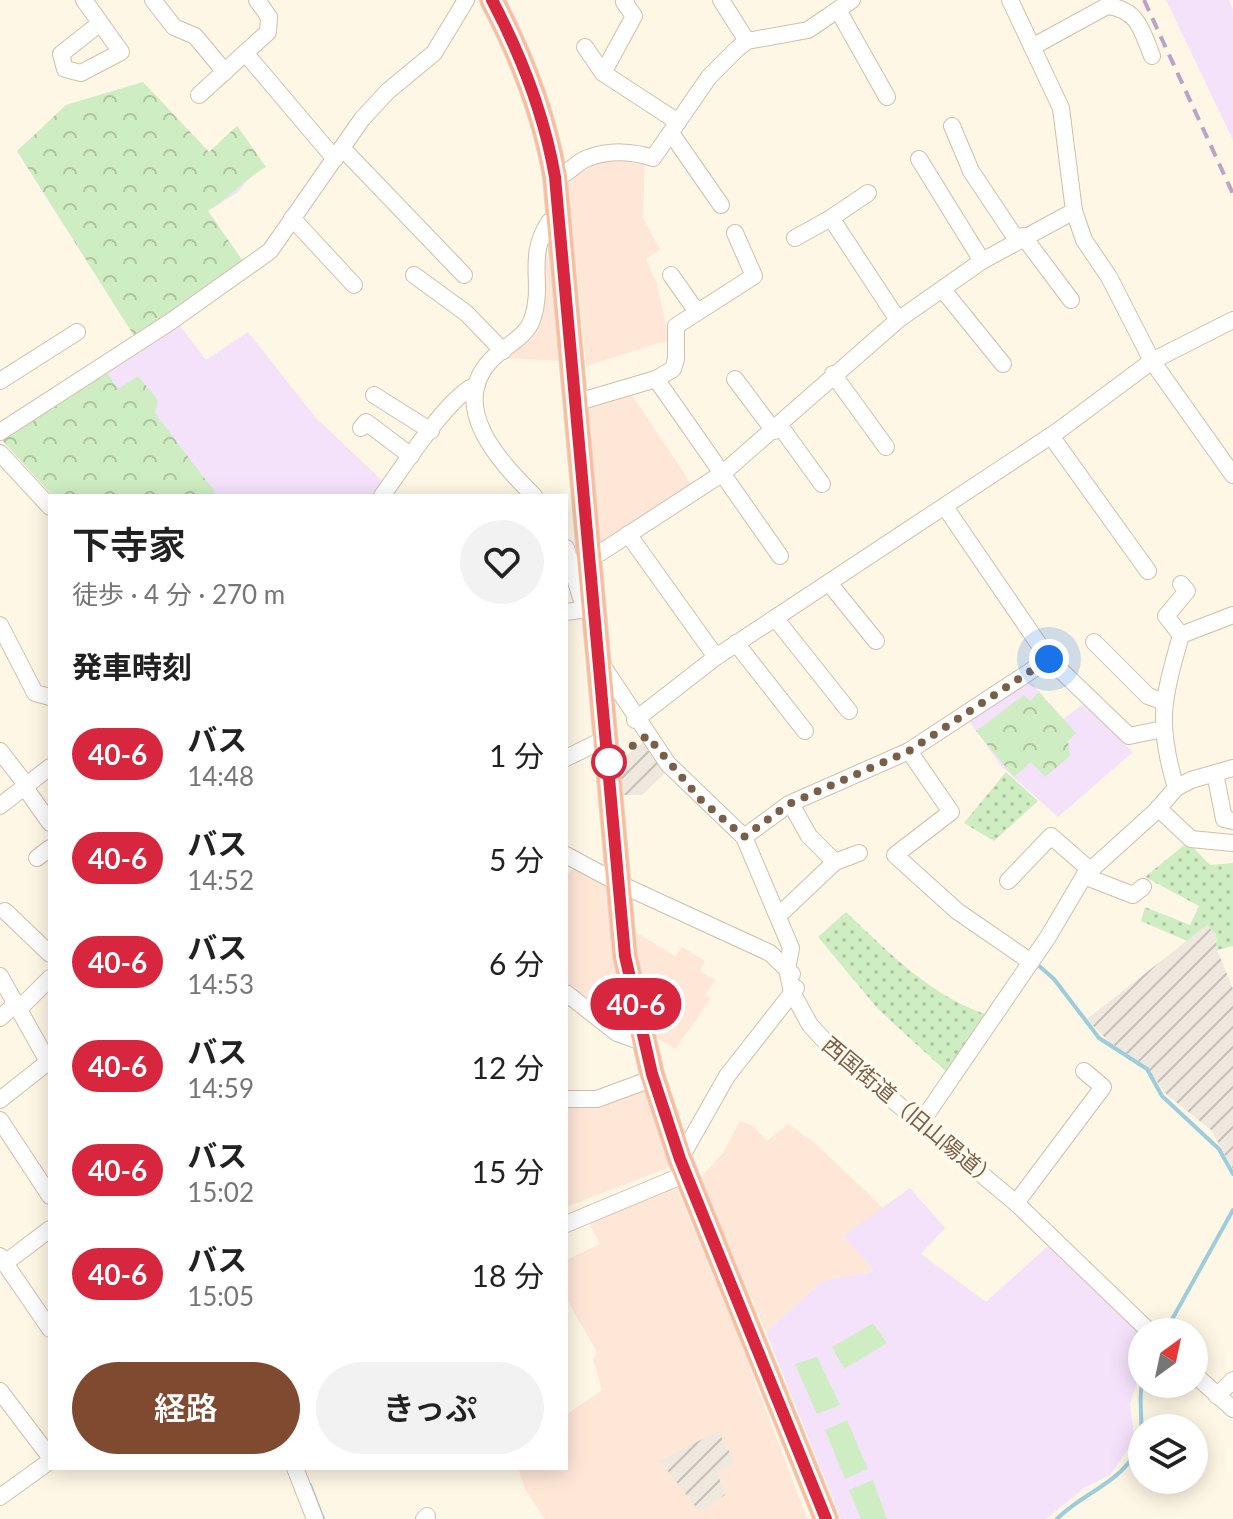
<!DOCTYPE html>
<html lang="ja">
<meta charset="utf-8">
<style>
body{margin:0;font-family:Lato,"Noto Sans JP",sans-serif;background:#f2f2f2;color:#222;height:100vh;display:flex;flex-direction:column;font-size:30px;white-space:nowrap}
*{box-sizing:border-box;margin:0}
p{font-size:26px;color:#767676}
.icon{flex:none;width:44px;height:44px;fill:none;stroke:currentColor;stroke-width:2;stroke-linecap:round;stroke-linejoin:round}
.map{position:relative;flex:1;overflow:hidden}
.drawer{position:absolute;left:48px;top:494px;width:520px;height:976px;display:flex;flex-direction:column;background:#fff;border-radius:0px;box-shadow:0 4px 20px #0003}
.drawer>*{flex:none}
.badge{padding:0 16px;border-radius:26px;font-size:28px;line-height:52px}
.needle{width:52px;rotate:33deg}
.buttons{position:absolute;left:1128px;top:1318px;display:grid;gap:16px}
.buttons a{display:grid;place-items:center;width:80px;height:80px;border-radius:50%;background:#fff;box-shadow:0 4px 20px #0003;font-size:40px}
.you{position:absolute;width:40px;height:40px;margin:-20px;border:6px solid #fff;border-radius:50%;background:#1a73e8;box-shadow:0 0 0 12px #1a73e833}
.map>.badge{position:absolute;translate:-50% -50%;box-shadow:0 0 0 4px #fff}
h2{padding:0 24px;font-size:30px;line-height:72px}
.round{display:grid;place-items:center;flex:none;width:84px;height:84px;border-radius:42px;background:#f2f2f2}
.headline{display:flex;align-items:center;justify-content:space-between;height:136px;padding:0 24px}
h1{font-size:38px;font-weight:600;line-height:60px}
.cta{display:flex;gap:16px;margin-top:auto;padding:16px 24px}
.cta a{flex:1;height:92px;border-radius:48px;background:#7f4a30;color:#fff;font-size:32px;font-weight:600;line-height:92px;text-align:center}
.cta a+a{background:#f2f2f2;color:#222}
ul{padding:0;list-style:none}
li{display:flex;align-items:center;gap:24px;height:104px;padding:0 24px}
li div{flex:1}
li b{display:block;font-size:30px}
li em{font-style:normal}
li .badge{min-width:88px;font-weight:700;text-align:center}
.map>svg:first-child{display:block}
.commercial{fill:#ffe7d8}
.industrial{fill:url(#industrial-furrows)}
.education{fill:#f4e2fa}
.grass{fill:url(#grass-dots)}
.park{fill:url(#park-crowns)}
.garden{fill:#cfedc2}
.lines{fill:none;stroke-linecap:round;stroke-linejoin:round}
.stream{stroke:#9dccdc;stroke-width:4}
.minor-casing{stroke:#d0bfaa;stroke-width:18}
.highway-casing{stroke:#dfd8d3;stroke-width:26}
.minor{stroke:#fff;stroke-width:16}
.highway{stroke:#fcbc98;stroke-width:24}
.rail{stroke:#bba2c9;stroke-width:4;stroke-dasharray:12 8;stroke-linecap:butt}
.line-casing{stroke:#fff;stroke-width:18}
.line{stroke:#d7263d;stroke-width:12}
.walk{stroke:#795e48;stroke-width:8;stroke-dasharray:0 14.4}
.stop-dot{fill:#fff;stroke:#d7263d;stroke-width:4}
.labels{text-anchor:middle;stroke-width:8;stroke-linejoin:round;paint-order:stroke}
.street-label{font-size:22px;fill:#795e48;stroke:#fffaed}
</style>
<div class="map">
<svg width="1233" height="1519" viewBox="0 0 1233 1519">
<defs>
<pattern id="industrial-furrows" width="10" height="10" patternUnits="userSpaceOnUse" patternTransform="scale(2)"><rect width="10" height="10" fill="#eee8df"/><path d="M-1 1l2-2M0 10L10 0M9 11l2-2" fill="none" stroke="#c6bfb7"/></pattern>
<pattern id="grass-dots" width="8" height="8" patternUnits="userSpaceOnUse" patternTransform="scale(2)"><rect width="8" height="8" fill="#cfedc2"/><path d="M2 2h.1M6 6h.1" fill="none" stroke="#adc3a0" stroke-width="1.8" stroke-linecap="round"/></pattern>
<pattern id="park-crowns" width="20" height="18" patternUnits="userSpaceOnUse" patternTransform="scale(2)"><rect width="20" height="18" fill="#cfedc2"/><path d="M2 6a3 3 0 1 1 6 0M12 15a3 3 0 1 1 6 0" fill="none" stroke="#adc3a0"/></pattern>
</defs>
<rect width="100%" height="100%" fill="#fef7e5"/>
<!-- commercial -->
<g class="commercial">
<path d="M645,159L643,218L660,249L646,259L657,284L669,340L586,366L568,178L587,162Z"/>
<path d="M549,234L564,361L504,358L531,340L536,331L541,303L543,254Z"/>
<path d="M627,388L692,485L599,546L588,408Z"/>
<path d="M575,866L610,884L631,1034L566,992V876Z"/>
<path d="M632,930L675,956L682,947L705,961L700,971L715,980L705,995L711,999L675,1049L654,1036Z"/>
<path d="M646,1090L675,1165L566,1207V1107L583,1108Z"/>
<path d="M740,1121L753,1126L767,1141L788,1124L814,1142L883,1208L844,1236L874,1271L822,1281L766,1332L700,1178L723,1153Z"/>
<path d="M675,1184L737,1333L807,1519H545L526,1491L518,1468H566V1415L602,1390L593,1359L597,1352L566,1298V1260L600,1244L588,1222Z"/>
</g>
<!-- industrial -->
<g class="industrial">
<path d="M646,740L669,769L642,795H621L619,761Z"/>
<path d="M1207,925L1216,935L1217,950L1233,989V1169L1211,1130L1166,1094L1146,1066L1109,1042L1087,1019Z"/>
<path d="M718,1431L735,1462L717,1472L725,1495L699,1511L660,1461Z"/>
</g>
<!-- education -->
<g class="education">
<path d="M1166,0H1229L1233,10V140Z"/>
<path d="M143,82L209,152L237,126L266,167L252,175L237,193L208,211L247,267L175,319L206,360L248,332L316,418L389,487L383,496H53L1,439L138,342L17,151L66,105Z"/>
<path d="M1026,677L1063,719L1086,702L1133,752L1058,817L1001,766L967,718Z"/>
<path d="M910,1188L945,1228L921,1254L986,1302L1049,1245L1142,1334V1366L1130,1404L1134,1435L1130,1446L1111,1474L1084,1488L1046,1519H841L766,1332L822,1281L874,1271L843,1236Z"/>
</g>
<!-- grass -->
<g class="grass">
<path d="M1006,772L1038,801L994,841L964,823Z"/>
<path d="M1188,842L1210,865L1233,863V946L1217,950L1216,935L1207,925L1187,941L1141,921L1145,907L1190,925L1199,906L1145,877Z"/>
<path d="M846,912C889,953 933,998 991,1016L950,1075L878,1009L818,937Z"/>
</g>
<!-- park -->
<g class="park">
<path d="M143,82L209,152L237,126L266,167C245,179 230,197 208,211L247,267L138,342L17,151L66,105Z"/>
<path d="M102,366L118,389L138,376L158,400L155,413L218,496H53L1,439Z"/>
<path d="M1039,692L1076,733L1068,741L1070,756L1045,777L1031,762L1014,777L976,731L1024,695L1030,701Z"/>
</g>
<!-- garden -->
<g class="garden">
<path d="M873,1323L887,1343L844,1369L832,1347Z"/>
<path d="M817,1357L840,1405L817,1414L795,1364Z"/>
<path d="M847,1420L868,1469L845,1479L825,1430Z"/>
<path d="M873,1480L887,1519H861L849,1490Z"/>
</g>
<g class="lines">
<!-- stream -->
<g class="stream">
<path d="M1037,964L1054,979L1099,1038L1147,1069L1162,1096L1219,1149L1233,1174"/>
<path d="M1165,1332L1233,1210"/>
<path d="M310,1485L323,1519"/>
<path d="M1057,1519C1084,1491 1129,1481 1140,1440C1144,1422 1138,1402 1142,1384"/>
</g>
<!-- minor casing -->
<g class="minor-casing">
<g id="minor">
<path d="M84,0L121,52L81,73L65,69L61,54L99,24"/>
<path d="M153,0L174,27L195,36L225,72"/>
<path d="M721,0L747,41"/>
<path d="M1010,0L1061,108L1074,211L1084,240L1109,277L1152,361L1233,475"/>
<path d="M838,10L887,97"/>
<path d="M585,47L603,73L678,122"/>
<path d="M1032,47L1107,6C1138,9 1142,31 1152,56"/>
<path d="M246,54L335,159"/>
<path d="M603,73L634,16L624,2L626,0"/>
<path d="M199,95L268,32L269,17L257,0"/>
<path d="M952,126L971,171L1017,240"/>
<path d="M671,133L721,205"/>
<path d="M342,148L464,275"/>
<path d="M919,159L982,261"/>
<path d="M555,177C571,174 575,162 588,158C609,150 633,151 653,158L709,77L737,49L747,41L808,30L852,0"/>
<path d="M292,218L354,285"/>
<path d="M831,218L868,193"/>
<path d="M1023,236L1071,300"/>
<path d="M795,238L831,218L898,320"/>
<path d="M414,275L466,313L503,351"/>
<path d="M671,275L697,312"/>
<path d="M943,290L1003,364"/>
<path d="M833,374L886,447"/>
<path d="M656,379L780,556"/>
<path d="M735,379L774,431"/>
<path d="M0,381L77,332"/>
<path d="M374,395L431,431"/>
<path d="M578,402L656,379L673,369L676,359V326L754,276L735,233"/>
<path d="M780,426L822,484"/>
<path d="M361,428L366,422L411,456"/>
<path d="M0,432L170,322L270,251L362,119L388,91L434,53L466,0"/>
<path d="M1051,436L1148,571"/>
<path d="M0,453L50,507"/>
<path d="M382,496C400,471 451,392 477,385"/>
<path d="M534,496C501,463 447,407 491,360C505,345 527,338 533,317C544,282 526,258 549,222L561,220"/>
<path d="M945,507L1049,659L1129,736L1163,729"/>
<path d="M628,534L716,657"/>
<path d="M566,548L581,598L594,608"/>
<path d="M592,553H600L723,473L898,320L982,261L1074,211"/>
<path d="M829,583L876,641"/>
<path d="M566,612L594,608"/>
<path d="M775,618L849,711"/>
<path d="M0,625L35,693L50,697"/>
<path d="M1181,635L1166,616L1187,591L1181,584"/>
<path d="M1094,642L1148,696L1164,702"/>
<path d="M736,643L805,731"/>
<path d="M602,665L668,764L744,837L791,948L787,969L792,992L810,1025L833,1050L1016,1203L1150,1332"/>
<path d="M635,720L716,657L1058,431L1152,361L1233,320"/>
<path d="M0,751L28,787"/>
<path d="M909,751L951,812L895,855L957,911L1031,962"/>
<path d="M566,758L607,738"/>
<path d="M1215,773L1224,819L1233,821"/>
<path d="M1176,788C1156,722 1163,699 1181,635L1233,615"/>
<path d="M26,789L50,823"/>
<path d="M791,804L809,836L835,862"/>
<path d="M0,806L50,767"/>
<path d="M1158,808L1191,839L1233,843"/>
<path d="M744,837L789,804L909,751L1049,659"/>
<path d="M566,855L620,884L770,953L792,974"/>
<path d="M37,858L50,848"/>
<path d="M1084,876L1133,895L1143,887"/>
<path d="M1008,881L1051,836L1090,870"/>
<path d="M5,911L50,954"/>
<path d="M778,916L835,862L859,853"/>
<path d="M0,976L50,1065"/>
<path d="M566,993L617,1033L645,1043"/>
<path d="M20,1008L50,978"/>
<path d="M0,1018L17,1003"/>
<path d="M566,1099H597L654,1078"/>
<path d="M0,1100L48,1062"/>
<path d="M0,1120L50,1196"/>
<path d="M922,1121L1048,937L1084,876L1156,811L1176,788L1191,780L1233,768"/>
<path d="M680,1159L727,1076L796,988"/>
<path d="M1016,1203L1103,1087L1084,1071"/>
<path d="M566,1224L686,1174"/>
<path d="M0,1256L50,1329"/>
<path d="M5,1263L50,1229"/>
<path d="M1194,1374L1233,1409"/>
<path d="M0,1391L50,1457"/>
<path d="M1217,1396L1233,1380"/>
<path d="M295,1468L315,1519"/>
<path d="M0,1497L50,1461"/>
<path d="M424,1519L427,1516"/>
</g>
</g>
<!-- highway casing -->
<g class="highway-casing">
<path id="highway" d="M492,0C522,57 544,113 555,177L625,956L652,1074L680,1159L826,1519"/>
</g>
<!-- minor -->
<use href="#minor" class="minor"/>
<!-- highway -->
<use href="#highway" class="highway"/>
<!-- rail -->
<path class="rail" d="M1144,0L1233,194"/>
</g>
<g class="lines">
<!-- line casing -->
<g class="line-casing">
<path id="line" d="M492,0C522,57 544,113 555,177L625,956L652,1074L680,1159L826,1519"/>
</g>
<!-- line -->
<use href="#line" class="line"/>
<!-- walk -->
<path class="walk" d="M609,762L647,736L701,800L744,837L789,804L909,751L1049,659"/>
</g>
<!-- markers -->
<circle class="stop-dot" cx="609" cy="762" r="16"/>
<g class="labels">
<!-- street labels -->
<g class="street-label">
<text transform="translate(910 1112) rotate(40)" y="8">西国街道（旧山陽道）</text>
</g>
</g>
</svg>
<div class="buttons">
<a><svg class="needle" viewBox="-14 -14 28 28"><path d="M0-13l5 13h-10z" fill="#e53935"/><path d="M0 13l5-13h-10z" fill="#767676"/></svg></a>
<a><svg class="icon" aria-label="layers" viewBox="0 0 24 24"><path d="M12 4l9 5-9 5-9-5zM3 14l9 5 9-5"/></svg></a>
</div>
<div class="you" style="left:1049px;top:659px"></div>
<b class="badge" style="left:636px;top:1004px;background:#d7263d;color:#fff">40-6</b>
<section class="drawer">
<div class="headline"><div><h1>下寺家</h1><p>徒歩 · 4 分 · 270 m</p></div><a class="round"><svg class="icon" aria-label="heart" viewBox="0 0 24 24"><path d="M12 20l-8-8c-3-5 5-10 8-4 3-6 11-1 8 4z"/></svg></a></div>
<h2>発車時刻</h2>
<ul>
<li><span class="badge" style="background:#d7263d;color:#fff">40-6</span><div><b>バス</b><p>14:48</p></div><em>1 分</em></li>
<li><span class="badge" style="background:#d7263d;color:#fff">40-6</span><div><b>バス</b><p>14:52</p></div><em>5 分</em></li>
<li><span class="badge" style="background:#d7263d;color:#fff">40-6</span><div><b>バス</b><p>14:53</p></div><em>6 分</em></li>
<li><span class="badge" style="background:#d7263d;color:#fff">40-6</span><div><b>バス</b><p>14:59</p></div><em>12 分</em></li>
<li><span class="badge" style="background:#d7263d;color:#fff">40-6</span><div><b>バス</b><p>15:02</p></div><em>15 分</em></li>
<li><span class="badge" style="background:#d7263d;color:#fff">40-6</span><div><b>バス</b><p>15:05</p></div><em>18 分</em></li>
</ul>
<div class="cta"><a>経路</a><a>きっぷ</a></div>
</section>
</div>
